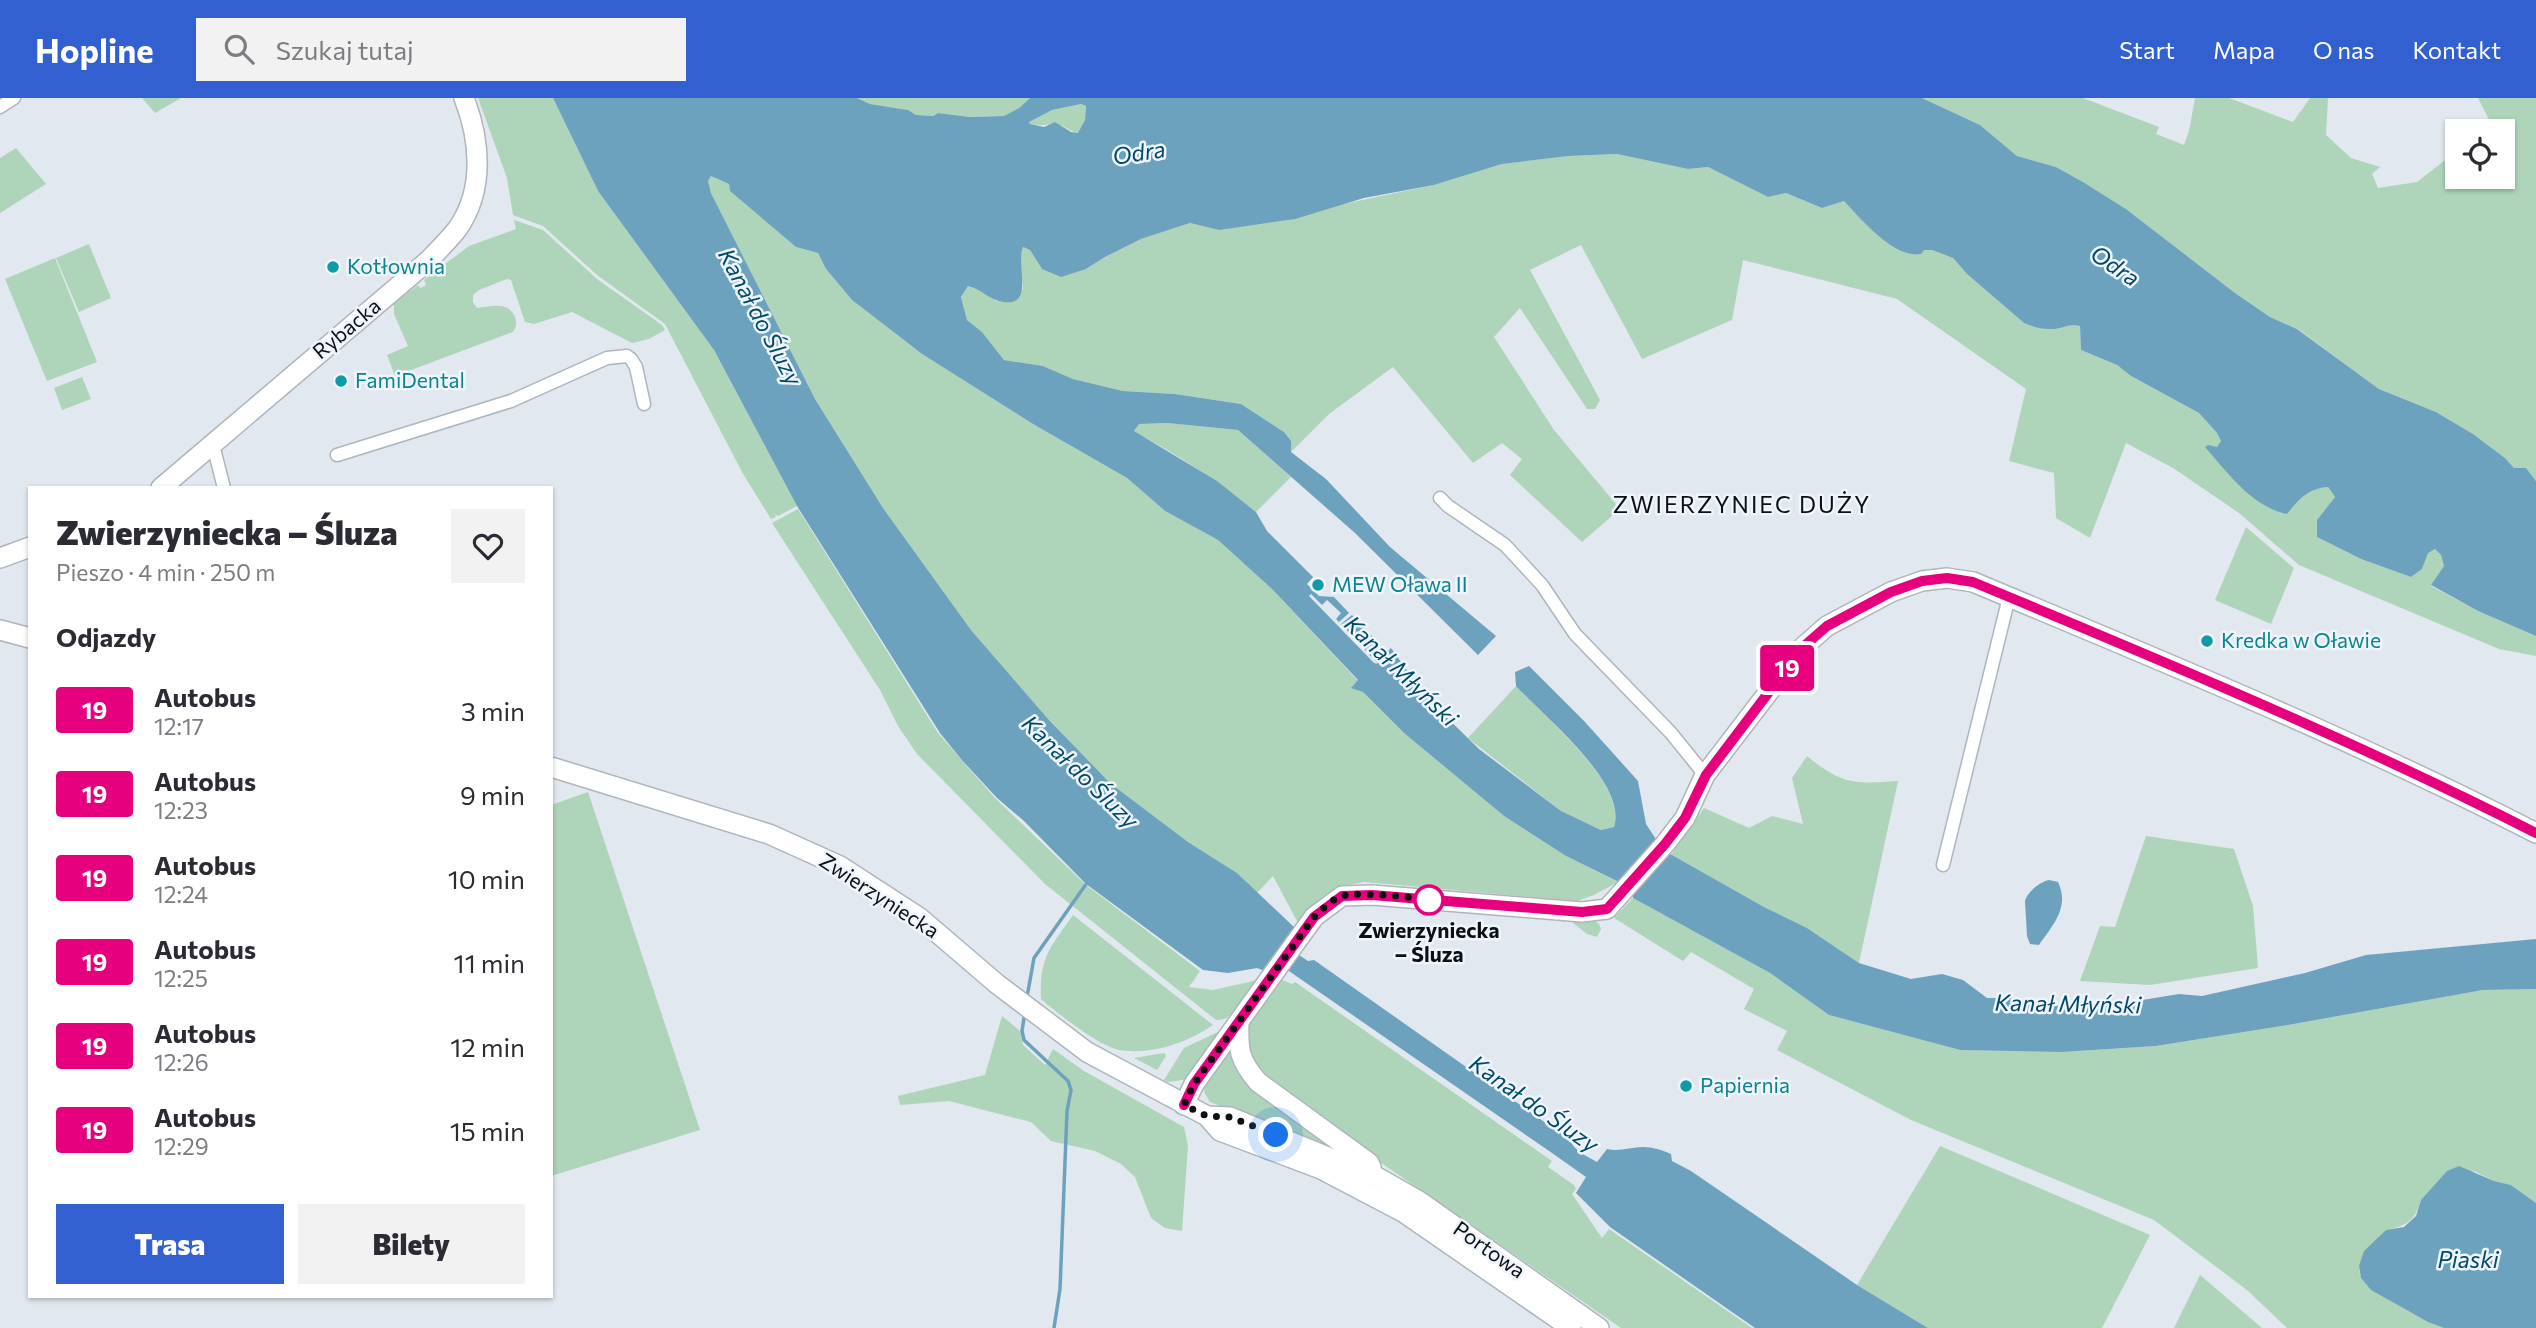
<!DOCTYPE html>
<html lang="pl">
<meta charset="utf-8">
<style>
body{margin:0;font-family:Commissioner,sans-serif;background:#f2f2f3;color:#2b2b33;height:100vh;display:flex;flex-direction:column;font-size:26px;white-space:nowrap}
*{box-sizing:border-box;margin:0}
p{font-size:23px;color:#7c7c81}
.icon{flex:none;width:38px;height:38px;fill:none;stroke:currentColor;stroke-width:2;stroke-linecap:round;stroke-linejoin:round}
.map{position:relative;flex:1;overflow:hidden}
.drawer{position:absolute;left:28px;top:388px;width:525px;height:812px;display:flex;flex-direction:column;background:#fff;border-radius:0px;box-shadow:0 2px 5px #0004}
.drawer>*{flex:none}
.badge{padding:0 14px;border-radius:5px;font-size:24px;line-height:46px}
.controls{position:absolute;left:2445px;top:21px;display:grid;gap:14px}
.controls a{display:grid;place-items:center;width:70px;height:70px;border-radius:0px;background:#fff;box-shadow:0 2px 5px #0004;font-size:35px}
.you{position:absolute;width:35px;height:35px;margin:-18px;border:5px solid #fff;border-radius:50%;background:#1a73e8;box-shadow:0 0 0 10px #1a73e833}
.map>.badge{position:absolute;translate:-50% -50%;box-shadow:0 0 0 4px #fff}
h2{padding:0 28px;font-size:26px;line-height:63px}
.round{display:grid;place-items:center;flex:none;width:74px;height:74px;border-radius:0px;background:#f2f2f3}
.overview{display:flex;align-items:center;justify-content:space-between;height:119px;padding:0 28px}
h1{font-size:33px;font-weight:800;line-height:52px}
.cta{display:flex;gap:14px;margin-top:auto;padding:14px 28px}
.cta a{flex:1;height:80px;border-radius:0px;background:#3360d0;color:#fff;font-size:28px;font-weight:800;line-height:80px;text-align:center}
.cta a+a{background:#f2f2f3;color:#2b2b33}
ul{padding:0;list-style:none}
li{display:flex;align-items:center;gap:21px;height:84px;padding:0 28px}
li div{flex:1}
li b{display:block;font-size:26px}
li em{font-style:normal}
li .badge{min-width:77px;font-weight:700;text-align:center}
header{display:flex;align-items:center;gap:42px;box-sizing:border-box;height:98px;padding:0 35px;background:#3360d0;color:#fff}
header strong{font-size:33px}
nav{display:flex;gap:38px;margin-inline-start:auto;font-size:24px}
.search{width:490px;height:63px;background:#f2f2f3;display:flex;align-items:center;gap:18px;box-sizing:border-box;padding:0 24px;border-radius:0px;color:#7c7c81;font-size:26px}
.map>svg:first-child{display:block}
.green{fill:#aed5b9}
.water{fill:#6da2bf;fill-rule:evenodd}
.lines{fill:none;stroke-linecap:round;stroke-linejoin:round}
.stream{stroke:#6da2bf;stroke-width:3.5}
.street-casing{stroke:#afb5bc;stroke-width:15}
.secondary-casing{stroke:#afb5bc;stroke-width:22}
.street{stroke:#fff;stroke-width:12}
.secondary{stroke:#fff;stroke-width:19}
.line-casing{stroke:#fff;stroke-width:16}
.line{stroke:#e6007e;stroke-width:10}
.walk{stroke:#0d0f11;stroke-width:7;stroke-dasharray:0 12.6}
.culture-dot{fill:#0f9aa8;stroke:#eff5fd;stroke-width:2.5}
.stop-dot{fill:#fff;stroke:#e6007e;stroke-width:3.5}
.labels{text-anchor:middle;stroke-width:5;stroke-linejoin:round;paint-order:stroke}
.culture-label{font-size:21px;fill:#0d838f;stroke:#eff5fd;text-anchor:start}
.street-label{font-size:21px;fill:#0d0f11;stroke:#eff5fd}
.stop-label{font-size:21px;font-weight:bold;fill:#0d0f11;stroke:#eff5fd}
.water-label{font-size:23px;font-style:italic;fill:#004967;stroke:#eff5fd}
.neighbourhood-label{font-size:23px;letter-spacing:2px;fill:#0d0f11;stroke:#eff5fd}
</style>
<header>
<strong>Hopline</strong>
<div class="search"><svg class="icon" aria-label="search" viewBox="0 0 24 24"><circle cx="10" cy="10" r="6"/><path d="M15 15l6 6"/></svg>Szukaj tutaj</div>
<nav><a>Start</a><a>Mapa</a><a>O nas</a><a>Kontakt</a></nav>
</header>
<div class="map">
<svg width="2536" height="1230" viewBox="0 0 2536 1230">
<rect width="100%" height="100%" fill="#e1e8ef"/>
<!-- green -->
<g class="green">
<path d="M142,0H181L155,15Z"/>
<path d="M478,0H553L598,93L714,252L797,408L778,418L775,416L776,419L771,421L742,374L665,226L597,177L543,128L513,117L507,80Z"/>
<path d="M857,0H1030L1019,10L1004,18L970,19L938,15L933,18L916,17L908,12L870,6Z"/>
<path d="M1922,0H2083L2159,29L2156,36L2184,47L2189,33L2195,0H2229L2293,24L2310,0H2328L2326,37L2351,60L2380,69L2372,76L2378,90L2417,84L2444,63L2457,65V79H2502L2503,70H2512L2503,49L2502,33H2495L2478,0H2536V383L2526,370H2514L2505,360L2473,336L2436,314L2379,291L2298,231L2270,219L2235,195L2126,111L2083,84L2056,69L2017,58L1980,27Z"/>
<path d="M1081,6L1086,8L1085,22L1079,35C1070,34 1066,28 1058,27C1047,25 1041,29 1030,26L1029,23L1052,12Z"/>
<path d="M16,50L46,86L0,115V60Z"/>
<path d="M1617,56L1688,71L1708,69L1768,99L1786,95L1822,110L1844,103C1861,121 1894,160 1920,156L1924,152H1932L1953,160L1967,176L2024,225C2032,229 2043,231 2052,231C2062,231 2069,225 2080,228L2081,252L2117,267L2131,278L2199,315L2217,335L2221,343L2217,349L2287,416C2299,401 2309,390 2328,389L2335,399L2317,422V439L2361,461L2411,479L2422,471L2428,454L2435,451L2441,457L2444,468L2431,488L2478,513L2536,538V558L2499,551L2299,467L2239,415L2173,370L2126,345L2090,440L2056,420L2054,375L2009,363L2026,291L1897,201L1743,162L1732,222L1642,261L1581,147L1530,172L1600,302L1595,311H1587L1520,210L1494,239L1554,332L1620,411L1582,444L1510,377L1522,361L1502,345L1473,365L1393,269L1329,316L1291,354L1284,334L1241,306L1175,296L1123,293L1073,281L1043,268L1004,262L982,234L967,222L961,199L968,188L987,196L997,203L1023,191L1020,155L1023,149L1030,152L1042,171H1086L1105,159L1141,141L1190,125L1219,132L1434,87L1502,66L1569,58Z"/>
<path d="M711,78L729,86L731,93L796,149L818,155L826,171L852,202L922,256L1033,326L1127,380L1165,413L1218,442L1273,492L1358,583L1352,589L1363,594L1404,635L1504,718L1566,758L1618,784L1594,797L1577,803L1364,784C1330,791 1320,796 1298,825L1273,778L1257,795L1237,775L1188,744L1110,685L1049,622L971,532L883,410L815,301L711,95L708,83Z"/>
<path d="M514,122L543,132L597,181L662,227L665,232L649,241L632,245L572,214L534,226L525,224L511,182L507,181L479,192L473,197V204L477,210C489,209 507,203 514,217C517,223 517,228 513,234L395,278L387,257L408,248L394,216V205L418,187L421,190L426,187L424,182L469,148L516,131Z"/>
<path d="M89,146L111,200L79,214L56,160Z"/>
<path d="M55,160L97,264L47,283L5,181Z"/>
<path d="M82,279L91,301L62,312L54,290Z"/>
<path d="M1167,325L1238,332L1291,379L1256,414C1217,383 1178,356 1134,334L1138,326Z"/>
<path d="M798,411L938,635L994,699L1086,787L1200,873L1189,889L1213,892L1258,882C1248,895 1235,924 1216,922L1045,786L917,656L898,628L880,592L772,425Z"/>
<path d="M2246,429L2294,470L2271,526L2215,502Z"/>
<path d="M1516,588C1544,619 1627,685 1614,729L1601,732L1561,713L1468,640Z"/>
<path d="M1807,658C1842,687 1855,686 1898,683L1859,865L1807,830L1764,809L1671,757L1704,710L1749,730L1772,718L1803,726L1792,680Z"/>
<path d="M588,694L700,1032L551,1078V707Z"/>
<path d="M2146,738L2234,751L2253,808L2258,870L2150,887L2080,883L2100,828L2115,829Z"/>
<path d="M1633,800L1770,875L1829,917L1960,952L2062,954L2156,948L2288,927L2483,892L2536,891V1105L2511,1087L2494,1083L2474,1073L2421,1102C2415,1123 2406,1128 2386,1132L2359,1168C2360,1172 2359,1176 2361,1179C2367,1193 2428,1224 2444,1230H2287L2247,1192L2154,1122L1911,1022L1777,952L1787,933L1744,911L1754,891L1691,854L1683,863L1614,820Z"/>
<path d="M1073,817L1213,927C1187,945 1151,957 1119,952C1099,948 1057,915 1041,901C1039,859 1050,850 1073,817Z"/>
<path d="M1591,821L1599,826L1601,831L1597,839L1587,836L1573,825V822Z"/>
<path d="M1280,881L1292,886L1295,884L1552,1063L1548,1069L1574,1087L1576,1091L1572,1096L1602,1140L1609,1131L1752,1230H1621L1265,985L1253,972L1246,929Z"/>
<path d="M1002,918L1020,933L1023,947L1045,967L1053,951L1084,973L1184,1029L1188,1048L1182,1133L1165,1130L1151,1120L1135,1079L1121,1066L1095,1053L1051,1043L1031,1024L949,1003L900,1007L898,998L985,977Z"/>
<path d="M1222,932L1190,981L1168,984L1164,982L1184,950Z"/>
<path d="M1227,949L1355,1060L1210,1004L1204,994V987Z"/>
<path d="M1164,955L1166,958L1157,972L1134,960Z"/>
<path d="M1940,1048L2150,1137L2102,1230H1928L1857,1187Z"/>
<path d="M2200,1177L2262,1230H2174Z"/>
</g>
<!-- water -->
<g class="water">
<path d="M553,0H857L870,6L908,12L916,17L933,18L938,15L970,19L1004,18L1019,10L1030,0H1922L1980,27L2017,58L2056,69L2083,84L2126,111L2235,195L2270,219L2297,231L2379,291L2436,314L2473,336L2505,360L2514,370H2526L2536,383V538L2478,513L2431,487L2444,468L2441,457L2435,451L2428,455L2422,471L2411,479L2361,461L2317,439V422L2335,399L2328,389C2309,390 2299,401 2287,416C2252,409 2228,375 2205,349L2208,347L2217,349L2221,343L2217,335L2199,315L2131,278L2117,267L2081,252L2080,228C2069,225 2062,231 2052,231C2042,231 2032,229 2024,225L1967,176L1953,160L1932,152H1924L1921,156C1894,161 1861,121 1844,103L1822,110L1786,95L1768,99L1708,69L1688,71L1617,56L1569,58L1502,66L1434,87L1364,100L1295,121L1219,132L1190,125L1141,141L1105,159L1086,171L1061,179L1042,171L1030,152L1023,149C1015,165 1037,213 999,203C988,200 980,191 968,188L961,199L967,222L982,234L1004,262L1043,268L1073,281L1123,293L1175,296L1241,306L1284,334L1291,343V354L1326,381L1390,449L1496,538L1478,557L1355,435L1238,332L1167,325L1139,326L1134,333L1217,383L1256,414L1267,433L1313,479L1307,486L1319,498L1334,499L1349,515L1339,524L1336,521L1341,515L1327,502L1322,507L1311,496L1309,498L1374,565L1378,566L1341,526L1352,517L1387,554L1391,550L1427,600L1479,651L1561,713L1601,732L1614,729C1628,685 1544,619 1516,588L1515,574L1529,568L1585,624L1638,683L1646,726L1663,752L1764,809L1807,830L1859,865L1911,881L1942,876L1963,882L1987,900H2011L2065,909L2106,908L2179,896L2202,898L2305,875L2366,857L2536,841V891L2483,892L2288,927L2156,948L2062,954L1960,952L1829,917L1770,875L1633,800L1631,790L1566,758L1504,718L1404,635L1363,594L1351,590L1358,582L1273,492L1218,442L1165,413L1127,380L1033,326L922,256L852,202L826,171L818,155L796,149L730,93L729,86L711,78L708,83L711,95L815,301L883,410L971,532L1049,622L1110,685L1188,744L1237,775L1295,830L1284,847L1308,863L1314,862L1570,1042C1573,1052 1588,1059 1597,1064L1607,1051C1619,1054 1631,1049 1643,1049C1653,1049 1662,1052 1671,1056L1672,1063L1691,1073L1857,1187L1928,1230H1755L1610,1129L1576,1095L1586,1079L1552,1055L1273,862L1265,873L1257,870L1228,875L1203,872L1086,786L1024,723L997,700L961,661L940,635L797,408L714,252L598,93ZM1081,6L1086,8L1085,22L1078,35L1071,34L1055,24L1044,29L1030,26L1029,24L1052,12Z"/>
<path d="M2049,782L2058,784C2070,809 2053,827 2039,847L2030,846L2027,838L2025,803C2027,794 2040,784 2049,782Z"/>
<path d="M2459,1068L2494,1083L2511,1087L2536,1105V1230H2444L2428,1224L2371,1192L2361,1180L2359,1168L2364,1153L2386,1132L2404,1129L2416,1118L2421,1102L2447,1073Z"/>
</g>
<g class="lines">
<!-- stream -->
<g class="stream">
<path d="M1027,899L1034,860L1089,782"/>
<path d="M1025,914L1022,933L1024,942L1068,983L1071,992L1067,1013L1060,1191L1054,1230"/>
</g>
<!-- street casing -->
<g class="street-casing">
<g id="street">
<path d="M0,9L14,0"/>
<path d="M213,347L224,390"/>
<path d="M337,357L511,303L607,260L627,258L631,261L636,269L644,306"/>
<path d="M1440,400L1448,408L1505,447L1542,487L1575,536L1671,635L1705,677"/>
<path d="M1943,767L2009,499"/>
</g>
</g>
<!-- secondary casing -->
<g class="secondary-casing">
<g id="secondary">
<path d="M161,390L429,162C439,151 450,141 458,130C485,91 480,41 464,0"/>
<path d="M0,460L30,449"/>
<path d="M0,532L30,540"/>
<path d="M551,669L769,736L840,768L920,820L997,886L1087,954L1207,1018L1220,1033L1321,1071L1403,1114L1571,1230"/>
<path d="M1239,924C1238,952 1239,962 1258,984L1369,1065L1371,1069"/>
<path d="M1184,1007L1194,986L1314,819L1342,798L1372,797L1582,814L1607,811L1665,746L1685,720L1705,677L1803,549L1827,528L1891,494L1922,483L1947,480L1973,484C2162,563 2353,641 2536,735"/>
<path d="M1207,1018L1230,1019L1377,1079L1419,1103L1599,1230"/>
</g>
</g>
<!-- street -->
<use href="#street" class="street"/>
<!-- secondary -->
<use href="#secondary" class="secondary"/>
</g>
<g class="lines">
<!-- line casing -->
<g class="line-casing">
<path id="line" d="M1184,1007L1194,986L1314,819L1342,798L1372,797L1582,814L1607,811L1665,746L1685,720L1706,677L1803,549L1827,528L1891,494L1922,483L1947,480L1973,484C2163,563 2353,642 2536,735"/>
</g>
<!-- line -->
<use href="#line" class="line"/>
<!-- walk -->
<path class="walk" d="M1276,1037L1230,1019L1207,1018L1184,1007L1194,986L1314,819C1322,812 1331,802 1341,798C1358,793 1417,800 1429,802"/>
</g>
<!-- markers -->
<g class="culture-dot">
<circle cx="333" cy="169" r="7"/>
<circle cx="341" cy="283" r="7"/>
<circle cx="1318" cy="487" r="7"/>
<circle cx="2207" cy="543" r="7"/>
<circle cx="1686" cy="988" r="7"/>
</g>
<circle class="stop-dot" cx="1429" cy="802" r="14"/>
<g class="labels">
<!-- culture labels -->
<g class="culture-label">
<text x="347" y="176">Kotłownia</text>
<text x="355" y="290">FamiDental</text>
<text x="1332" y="494">MEW Oława II</text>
<text x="2221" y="550">Kredka w Oławie</text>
<text x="1700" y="995">Papiernia</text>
</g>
<!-- street labels -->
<g class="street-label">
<text transform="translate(347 231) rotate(-40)" y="7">Rybacka</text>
<text transform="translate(879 798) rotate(33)" y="7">Zwierzyniecka</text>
<text transform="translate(1489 1152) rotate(35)" y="7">Portowa</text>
</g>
<!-- stop labels -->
<g class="stop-label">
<text x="1429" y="840">Zwierzyniecka<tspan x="1429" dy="24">– Śluza</tspan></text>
</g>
<!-- water labels -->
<g class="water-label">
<text transform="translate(1139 55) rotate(-9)" y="8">Odra</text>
<text transform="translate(2115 168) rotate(34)" y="8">Odra</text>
<text transform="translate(760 219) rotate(62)" y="8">Kanał do Śluzy</text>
<text transform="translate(1401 573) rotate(44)" y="8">Kanał Młyński</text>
<text transform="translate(1080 674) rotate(44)" y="8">Kanał do Śluzy</text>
<text transform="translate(2068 906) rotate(1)" y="8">Kanał Młyński</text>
<text transform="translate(1534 1006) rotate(35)" y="8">Kanał do Śluzy</text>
<text x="2468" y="1170">Piaski</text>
</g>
<!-- neighbourhood labels -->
<g class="neighbourhood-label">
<text x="1742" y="415">ZWIERZYNIEC DUŻY</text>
</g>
</g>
</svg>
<div class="controls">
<a><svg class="icon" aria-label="locate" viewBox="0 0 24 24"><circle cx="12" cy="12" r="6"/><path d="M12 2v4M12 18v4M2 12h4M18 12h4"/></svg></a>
</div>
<div class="you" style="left:1276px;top:1037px"></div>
<b class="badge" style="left:1787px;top:570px;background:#e6007e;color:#fff">19</b>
<section class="drawer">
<div class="overview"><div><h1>Zwierzyniecka – Śluza</h1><p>Pieszo · 4 min · 250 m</p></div><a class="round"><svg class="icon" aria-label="heart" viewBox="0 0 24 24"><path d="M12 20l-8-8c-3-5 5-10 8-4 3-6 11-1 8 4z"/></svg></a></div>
<h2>Odjazdy</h2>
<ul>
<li><span class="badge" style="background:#e6007e;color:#fff">19</span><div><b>Autobus</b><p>12:17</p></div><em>3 min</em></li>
<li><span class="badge" style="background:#e6007e;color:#fff">19</span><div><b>Autobus</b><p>12:23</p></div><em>9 min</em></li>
<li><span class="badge" style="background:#e6007e;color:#fff">19</span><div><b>Autobus</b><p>12:24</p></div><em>10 min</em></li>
<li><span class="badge" style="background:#e6007e;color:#fff">19</span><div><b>Autobus</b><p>12:25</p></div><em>11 min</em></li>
<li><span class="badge" style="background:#e6007e;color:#fff">19</span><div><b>Autobus</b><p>12:26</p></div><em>12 min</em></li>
<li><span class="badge" style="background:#e6007e;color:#fff">19</span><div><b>Autobus</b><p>12:29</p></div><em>15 min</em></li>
</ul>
<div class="cta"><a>Trasa</a><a>Bilety</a></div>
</section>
</div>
